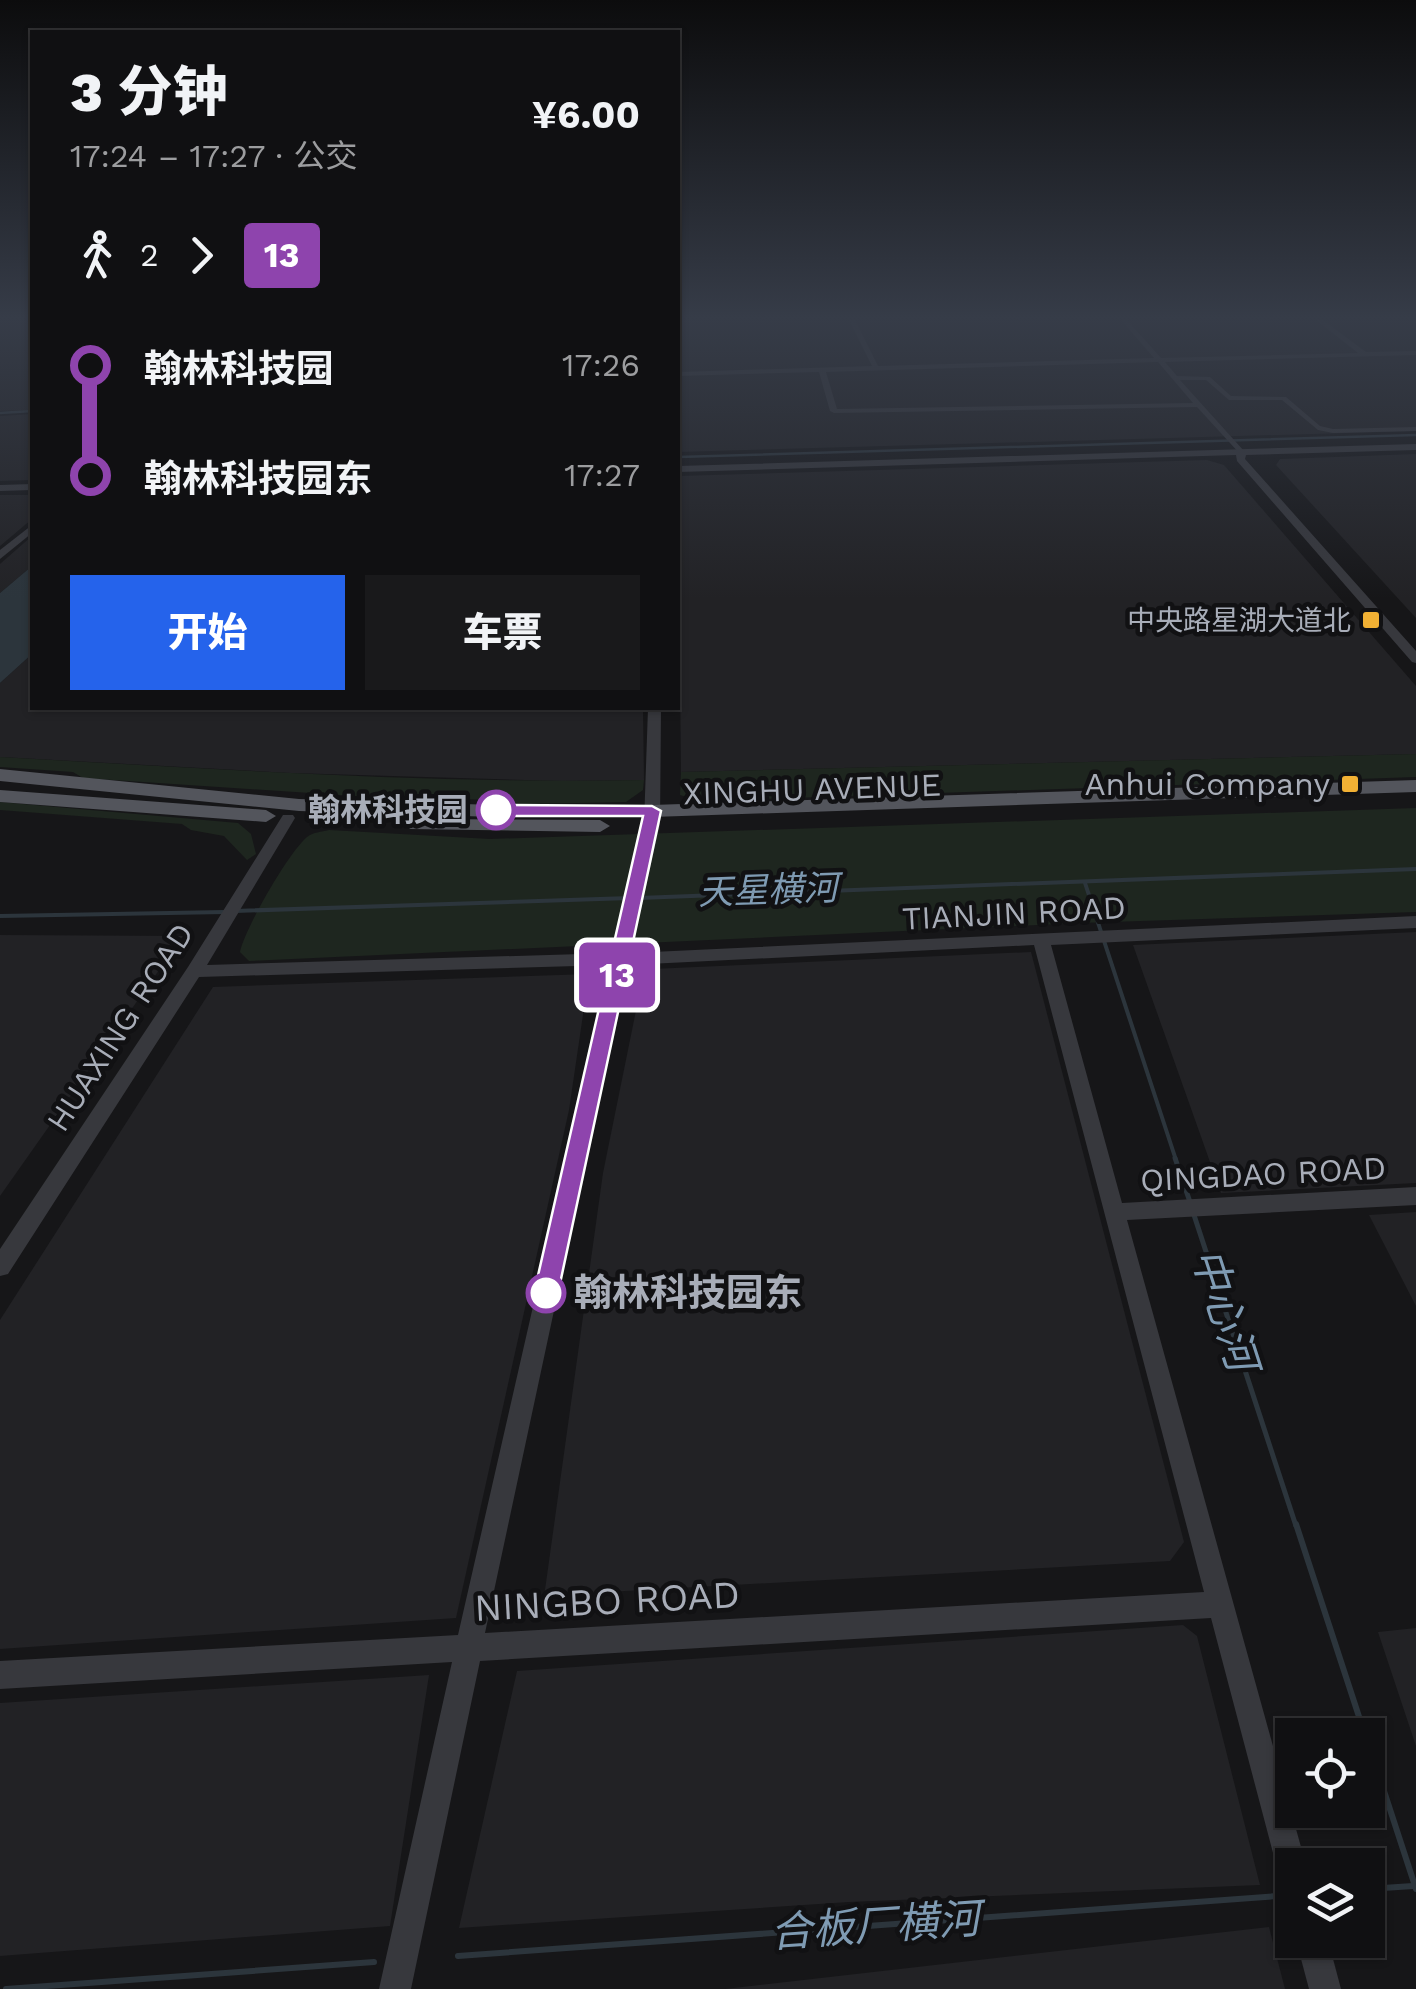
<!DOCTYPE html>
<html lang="zh">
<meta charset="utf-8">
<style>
body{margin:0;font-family:"Work Sans","Noto Sans SC",sans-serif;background:#19191b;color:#f1f3f6;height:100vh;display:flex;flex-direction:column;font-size:38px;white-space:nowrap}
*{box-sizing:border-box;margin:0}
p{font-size:32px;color:#9c9d9f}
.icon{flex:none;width:55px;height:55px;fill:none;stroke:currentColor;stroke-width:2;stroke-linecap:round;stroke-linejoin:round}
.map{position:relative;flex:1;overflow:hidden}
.details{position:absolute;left:30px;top:30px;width:650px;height:680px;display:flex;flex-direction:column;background:#101012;border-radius:0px;box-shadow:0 2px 8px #0004,0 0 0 2px #303032}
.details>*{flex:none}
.badge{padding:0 20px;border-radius:8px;font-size:35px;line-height:65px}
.buttons{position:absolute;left:1275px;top:1718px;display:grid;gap:20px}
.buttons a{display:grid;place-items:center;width:110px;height:110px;border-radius:0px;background:#101012;box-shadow:0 2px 8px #0004,0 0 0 2px #303032;font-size:50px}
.map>.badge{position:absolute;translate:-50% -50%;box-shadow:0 0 0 5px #fff}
.legs{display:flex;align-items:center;gap:15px;height:110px;padding:0 40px;font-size:32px}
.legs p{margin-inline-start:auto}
.headline{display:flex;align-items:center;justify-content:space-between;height:170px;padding:0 40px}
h1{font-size:55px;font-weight:800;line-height:75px}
.action{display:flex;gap:20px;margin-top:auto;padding:20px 40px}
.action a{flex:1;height:115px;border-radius:0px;background:#2563eb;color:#fff;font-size:40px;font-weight:800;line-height:115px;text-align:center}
.action a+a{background:#19191b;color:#f1f3f6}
ul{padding:0 40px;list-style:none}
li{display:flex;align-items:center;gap:35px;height:110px;font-size:38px}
li i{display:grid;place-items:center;width:15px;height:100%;margin:0 12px;background:currentColor}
li i::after{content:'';width:25px;height:25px;margin:-12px;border:8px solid;border-radius:50%;background:#101012}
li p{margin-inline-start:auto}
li:first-child i{background:linear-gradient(#0000 50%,currentColor 0)}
li:last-child i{background:linear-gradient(currentColor 50%,#0000 0)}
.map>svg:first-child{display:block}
.built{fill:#222225}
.green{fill:#1e261f}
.water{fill:#2c353c}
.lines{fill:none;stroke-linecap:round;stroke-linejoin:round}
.stream-far3{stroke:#2c353c;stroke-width:2.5}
.stream-far2{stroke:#2c353c;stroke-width:4}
.stream-far1{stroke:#2c353c;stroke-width:5}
.stream{stroke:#2c353c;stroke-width:6}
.minor{fill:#37383d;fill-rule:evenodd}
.tertiary{fill:#37383d;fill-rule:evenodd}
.primary{fill:#53555c;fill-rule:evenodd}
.line-1{fill:#8e44ad;stroke:#fff;stroke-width:2.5}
.poi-dot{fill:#f2b134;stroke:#111113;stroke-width:4}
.stop-1-dot{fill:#fff;stroke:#8e44ad;stroke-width:5}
.labels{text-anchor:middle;stroke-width:9;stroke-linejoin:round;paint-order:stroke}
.far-poi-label{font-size:28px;fill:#a8adb8;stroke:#111113;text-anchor:end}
.poi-label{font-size:32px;fill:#a8adb8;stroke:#111113;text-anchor:end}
.street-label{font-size:32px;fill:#a8adb8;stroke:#111113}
.stop-label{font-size:32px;font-weight:bold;fill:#a8adb8;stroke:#111113;text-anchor:end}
.water-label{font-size:35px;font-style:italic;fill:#7f9bb3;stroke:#111113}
.near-stop-label{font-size:38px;font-weight:bold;fill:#a8adb8;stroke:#111113;text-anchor:start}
.near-street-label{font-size:38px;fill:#a8adb8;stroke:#111113}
.near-water-label{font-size:42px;font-style:italic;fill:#7f9bb3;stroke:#111113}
</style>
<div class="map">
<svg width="1416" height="1989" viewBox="0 0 1416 1989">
<rect width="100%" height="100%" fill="#161618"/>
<!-- built -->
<g class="built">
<path d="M0,320H32V410L0,411Z"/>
<path d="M678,320H1416V431L678,452Z"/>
<path d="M32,414V480L0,481V416Z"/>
<path d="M1416,454V618L1276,465L1280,459Z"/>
<path d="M1207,460L1224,465L1416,686V754L681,772L678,476Z"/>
<path d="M32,495V519L0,546V495Z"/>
<path d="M32,536V566L0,593V564Z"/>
<path d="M32,654V708H643L644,780L561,781L290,773L0,757V683Z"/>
<path d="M1416,932V1183L1221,1193L1133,945Z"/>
<path d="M0,935L183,936L0,1196Z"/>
<path d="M1031,952L1184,1542L1170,1561L553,1595L545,1590L603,1173L643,976L652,969Z"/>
<path d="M589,974L569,1110L456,1618L0,1649V1320L213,987Z"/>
<path d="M1416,1212V1306L1369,1215Z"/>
<path d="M1183,1625L1197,1636L1260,1885L849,1902L459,1928L517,1671Z"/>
<path d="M1416,1628V1746L1378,1632Z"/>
<path d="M429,1675L390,1926L0,1956V1703Z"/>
<path d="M1269,1927L1285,1989H725Z"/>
</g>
<!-- green -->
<g class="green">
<path d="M1416,754V777L699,801L680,795L681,772Z"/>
<path d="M0,757C214,769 429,784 644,780L643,790L626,802L489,805L490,800L433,798L431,801L83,778L73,772L0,767Z"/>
<path d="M0,802L238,823L251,834L256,854L247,860L224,836L191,830L182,824L0,810Z"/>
<path d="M1416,808V912L1079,923L249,961L240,952C245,928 289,852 307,837C314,832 321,832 329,830L490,839Z"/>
</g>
<!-- water -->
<path class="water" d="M32,566V654L0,683V593Z"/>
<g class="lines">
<!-- stream-far3 -->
<g class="stream-far3">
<path d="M0,413L32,411"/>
<path d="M678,457L1416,435"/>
<path d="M1355,871L1416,869"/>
</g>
<!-- stream-far2 -->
<g class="stream-far2">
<path d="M1085,883L1176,1160"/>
<path d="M639,898L1416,869"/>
<path d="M235,911L630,898"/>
<path d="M0,916L225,912"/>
</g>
<!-- stream-far1 -->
<g class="stream-far1">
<path d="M1175,1158L1190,1202"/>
<path d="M1194,1215L1296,1526"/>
</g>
<!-- stream -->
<g class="stream">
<path d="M1296,1524L1365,1735"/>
<path d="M1368,1742L1416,1889"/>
<path d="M1368,1889L1413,1886"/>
<path d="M458,1956L1292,1895"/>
<path d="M6,1989L374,1962"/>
</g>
<!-- minor -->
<path class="minor" d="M849,320H855L878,366L1154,358L1121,320H1127L1161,358L1358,353L1316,320H1323L1366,352L1416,351V355L1165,362L1177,376L1210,377L1231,396L1286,397L1320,426L1333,429L1416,427V431L1333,433L1318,430L1282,400H1229L1206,380H1180L1244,451V455H1241L1197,407L834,413L830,411L819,372L678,376V372L872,366ZM1158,362L1193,403L837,409L826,372Z"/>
<!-- tertiary -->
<g class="tertiary">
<path d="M1416,444V450L1246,455L1245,459L1416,651V663L1412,662L1237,461L1236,455L678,472V466Z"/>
<path d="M32,484V490L0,491V485Z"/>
<path d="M32,525V533L0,559V550Z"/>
<path d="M648,708H661L660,824L631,953L1416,916V928L1051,945L1122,1203L1416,1187V1205L1127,1220L1306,1865H1292V1883L1281,1879L1277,1868L1211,1618L480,1661L411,1989H379L452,1662L0,1689V1661L458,1635L611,965L199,977L8,1274L0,1276V1249L188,967L283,815H293L295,818L207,965L614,953L644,824ZM1034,945L1204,1592L485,1633L628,965Z"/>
<path d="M1296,1940H1328L1341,1989H1309Z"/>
</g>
<!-- primary -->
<g class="primary">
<path d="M0,769L299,799L496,805H652L1416,780V792L652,817H496L299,811L0,781Z"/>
<path d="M0,790L266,810L276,816L266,822L0,802Z"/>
<path d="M417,819L600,820L610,826L600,832L410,829L407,825Z"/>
</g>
</g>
<!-- sky -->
<linearGradient id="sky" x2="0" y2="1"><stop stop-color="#0c0c0d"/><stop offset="0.53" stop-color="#363c48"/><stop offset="1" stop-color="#363c48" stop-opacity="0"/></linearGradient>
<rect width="1416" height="599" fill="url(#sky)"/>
<!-- line-1 -->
<path class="line-1" d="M652,806L661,811L558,1293L555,1301L546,1304L537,1301L534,1293L643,816H496L487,810L496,805Z"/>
<!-- markers -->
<g class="poi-dot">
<rect x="1361" y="610" width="20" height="20" rx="5"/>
<rect x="1340" y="774" width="20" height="20" rx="5"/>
</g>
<g class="stop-1-dot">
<circle cx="496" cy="810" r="18"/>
<circle cx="546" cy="1293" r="18"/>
</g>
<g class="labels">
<!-- far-poi labels -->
<g class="far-poi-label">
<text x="1351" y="630">中央路星湖大道北</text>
</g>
<!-- poi labels -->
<g class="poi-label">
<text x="1330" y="795">Anhui Company</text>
</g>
<!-- street labels -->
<g class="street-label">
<text transform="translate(812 789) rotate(-2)" y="11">XINGHU AVENUE</text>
<text transform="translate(1014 913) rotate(-3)" y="11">TIANJIN ROAD</text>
<text transform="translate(120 1027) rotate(-57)" y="11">HUAXING ROAD</text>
<text transform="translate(1263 1174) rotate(-3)" y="11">QINGDAO ROAD</text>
</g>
<!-- stop labels -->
<g class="stop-label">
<text x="468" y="821">翰林科技园</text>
</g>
<!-- water labels -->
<g class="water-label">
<text transform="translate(768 890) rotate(-2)" y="12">天星横河</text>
</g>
<!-- near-stop labels -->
<g class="near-stop-label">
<text x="574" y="1306">翰林科技园东</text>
</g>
<!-- near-street labels -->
<g class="near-street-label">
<text transform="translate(607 1601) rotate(-3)" y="13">NINGBO ROAD</text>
</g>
<!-- near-water labels -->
<g class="near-water-label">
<text transform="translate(1225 1309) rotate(72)" y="15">中心河</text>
<text transform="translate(875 1925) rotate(-4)" y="15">合板厂横河</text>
</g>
</g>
</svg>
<div class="buttons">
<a><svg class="icon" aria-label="locate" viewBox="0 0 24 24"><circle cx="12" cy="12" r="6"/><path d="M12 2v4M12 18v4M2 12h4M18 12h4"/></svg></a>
<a><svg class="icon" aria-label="layers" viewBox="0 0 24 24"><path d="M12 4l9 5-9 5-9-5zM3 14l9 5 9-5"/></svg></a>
</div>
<b class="badge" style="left:617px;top:975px;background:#8e44ad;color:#fff">13</b>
<section class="details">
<div class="headline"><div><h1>3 分钟</h1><p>17:24 – 17:27 · 公交</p></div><b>¥6.00</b></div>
<div class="legs"><svg class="icon" aria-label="walk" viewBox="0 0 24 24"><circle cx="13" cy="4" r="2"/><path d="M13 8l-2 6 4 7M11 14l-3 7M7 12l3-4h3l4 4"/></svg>2<svg class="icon" aria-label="forward" viewBox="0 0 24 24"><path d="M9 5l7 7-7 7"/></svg><b class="badge" style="background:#8e44ad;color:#fff">13</b></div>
<ul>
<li><i style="color:#8e44ad"></i><b>翰林科技园</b><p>17:26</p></li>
<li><i style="color:#8e44ad"></i><b>翰林科技园东</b><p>17:27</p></li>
</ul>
<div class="action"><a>开始</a><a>车票</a></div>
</section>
</div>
